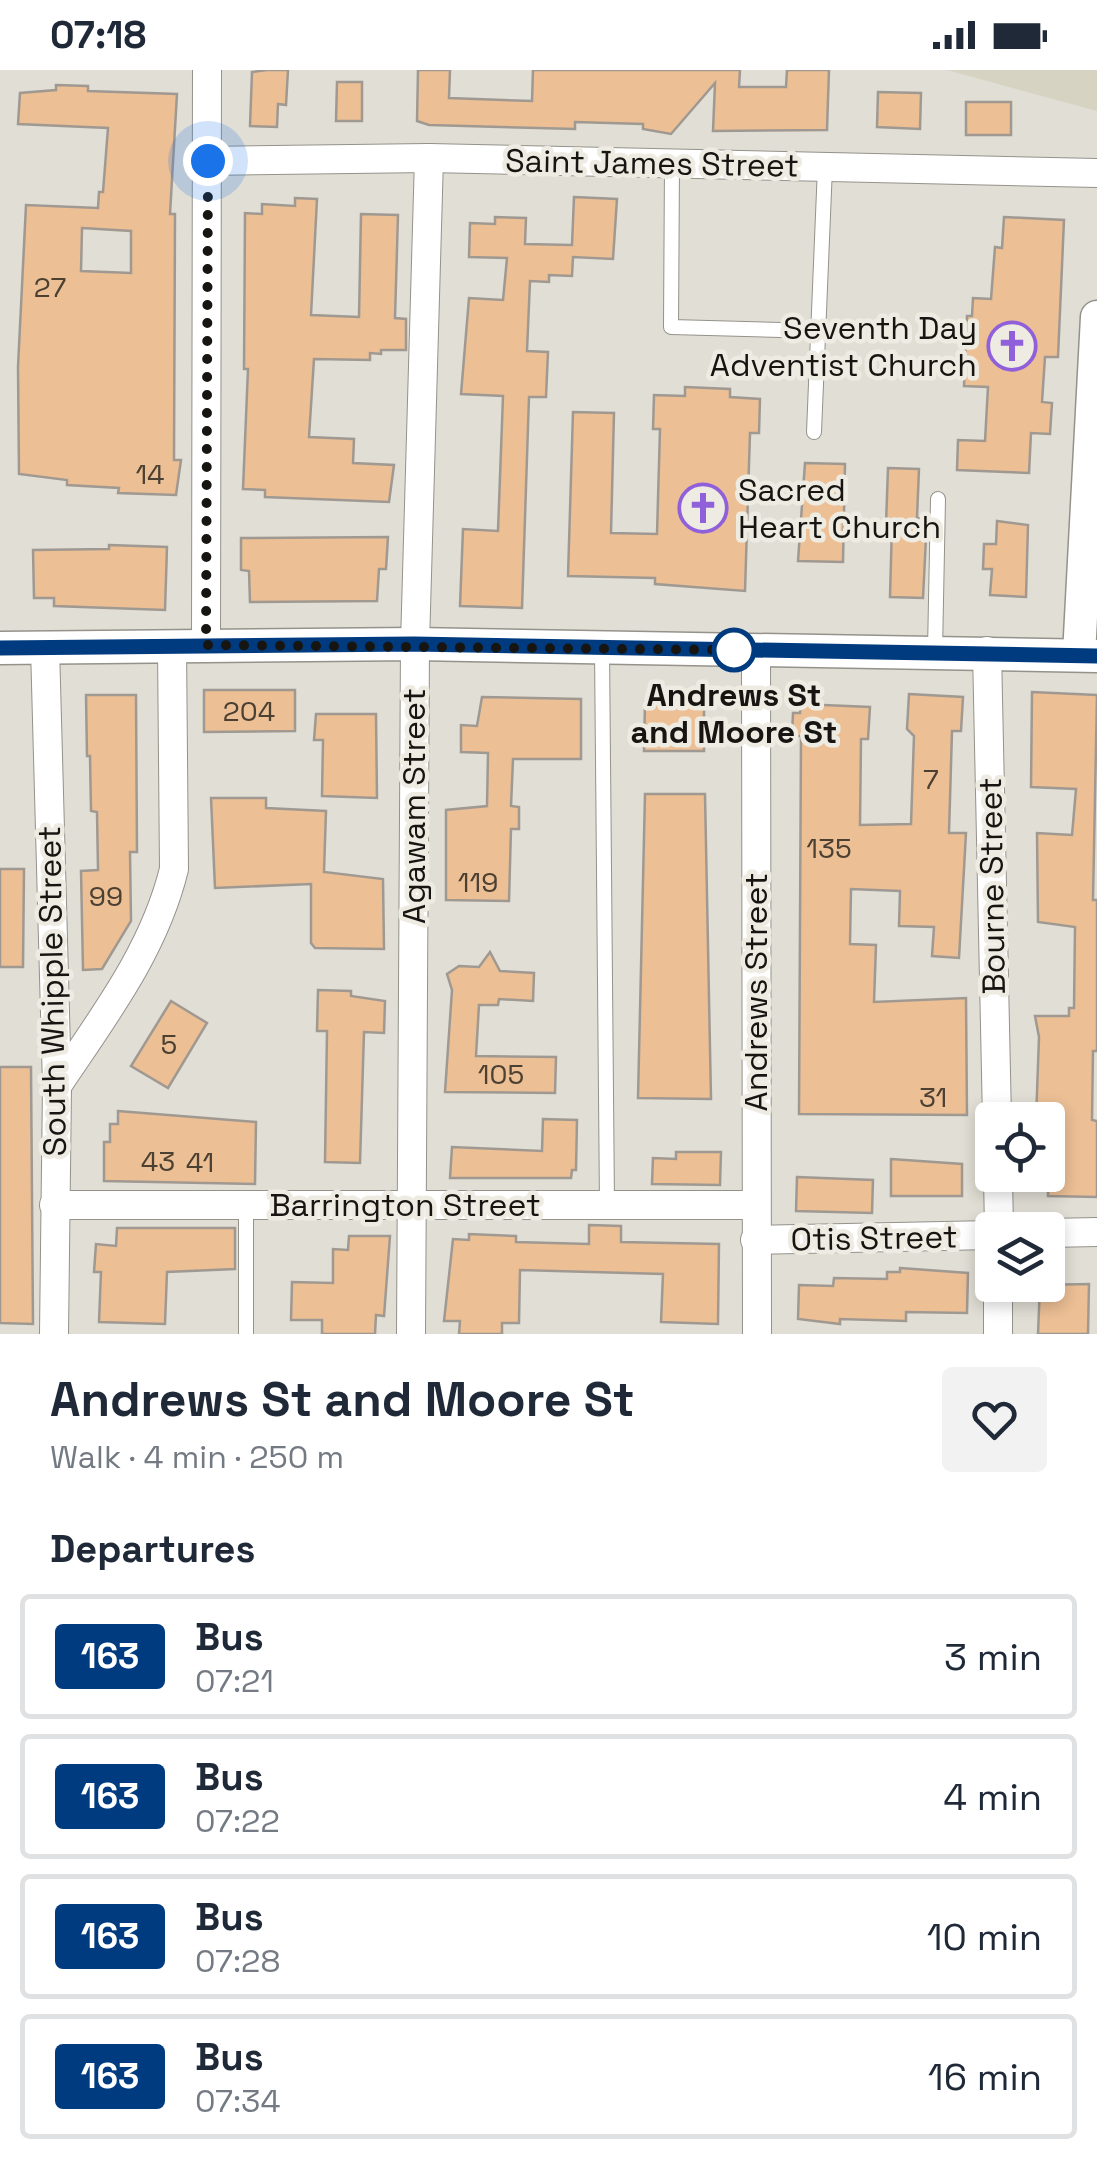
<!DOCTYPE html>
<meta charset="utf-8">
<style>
body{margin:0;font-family:"Space Grotesk",sans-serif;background:#f2f2f3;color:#1f2937;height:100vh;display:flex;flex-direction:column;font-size:38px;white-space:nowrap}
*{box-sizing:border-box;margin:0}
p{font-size:32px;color:#747a83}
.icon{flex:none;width:55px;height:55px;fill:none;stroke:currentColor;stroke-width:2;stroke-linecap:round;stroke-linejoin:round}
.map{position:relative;height:1264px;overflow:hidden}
.side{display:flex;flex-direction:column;background:#fff;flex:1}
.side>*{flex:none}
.badge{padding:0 20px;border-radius:8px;font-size:35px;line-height:65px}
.fabs{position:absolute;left:975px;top:1032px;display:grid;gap:20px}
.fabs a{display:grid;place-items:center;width:90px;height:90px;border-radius:10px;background:#fff;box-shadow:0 5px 15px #0003;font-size:50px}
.you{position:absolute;width:50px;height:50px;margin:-25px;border:8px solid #fff;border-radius:50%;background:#1a73e8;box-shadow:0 0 0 15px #1a73e833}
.map>.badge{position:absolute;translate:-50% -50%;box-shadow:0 0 0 5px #fff}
h2{padding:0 50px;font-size:38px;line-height:90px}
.round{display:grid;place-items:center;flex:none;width:105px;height:105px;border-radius:10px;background:#f2f2f3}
.head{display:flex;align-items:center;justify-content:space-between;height:170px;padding:0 50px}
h1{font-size:48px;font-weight:800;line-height:75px}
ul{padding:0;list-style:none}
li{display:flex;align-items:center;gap:30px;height:125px;margin:0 20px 15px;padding:0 30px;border:5px solid #e0e1e3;border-radius:10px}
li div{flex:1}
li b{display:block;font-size:38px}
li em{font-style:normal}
li .badge{min-width:110px;font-weight:700;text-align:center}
.status{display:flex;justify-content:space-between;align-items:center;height:70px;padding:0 50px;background:#fff;direction:ltr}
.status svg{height:28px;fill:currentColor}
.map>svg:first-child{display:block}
.built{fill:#d7d3c3}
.building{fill:#ecbf95;stroke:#a09992;stroke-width:2.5;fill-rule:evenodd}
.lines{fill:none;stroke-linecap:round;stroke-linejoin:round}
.service-casing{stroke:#94928a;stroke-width:16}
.minor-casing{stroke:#94928a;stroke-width:30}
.tertiary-casing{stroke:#94928a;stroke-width:35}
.service{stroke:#fff;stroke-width:14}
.minor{stroke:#fff;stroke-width:28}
.tertiary{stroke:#fff;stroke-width:32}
.line-casing{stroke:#fff;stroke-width:22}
.line{stroke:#003b80;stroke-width:15}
.walk{stroke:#161512;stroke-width:10;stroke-dasharray:0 18}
.stop-dot{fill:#fff;stroke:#003b80;stroke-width:5}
.labels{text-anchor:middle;stroke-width:9;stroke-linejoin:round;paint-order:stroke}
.number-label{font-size:28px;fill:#4c4033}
.street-label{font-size:32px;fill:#161512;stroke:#eeece2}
.poi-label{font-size:32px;fill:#161512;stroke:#eeece2;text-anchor:end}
.stop-label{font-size:32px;font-weight:bold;fill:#161512;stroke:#eeece2}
</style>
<div class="status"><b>07:18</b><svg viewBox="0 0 49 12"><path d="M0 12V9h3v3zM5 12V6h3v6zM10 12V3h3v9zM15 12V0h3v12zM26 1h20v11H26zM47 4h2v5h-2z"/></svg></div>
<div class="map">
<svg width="1097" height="1264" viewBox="0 0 1097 1264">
<rect width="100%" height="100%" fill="#e1ded5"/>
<!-- built -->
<path class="built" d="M947,0H1097V41L976,8Z"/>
<!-- building -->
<g class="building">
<path d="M267,0H288L286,35L278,34L277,57L250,56L252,2Z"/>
<path d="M418,0H450L449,28L532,31L533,0H740L739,17H786L787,0H829L827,60L713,61L715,13L671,64L643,59V54L575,52V59L429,55L417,51Z"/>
<path d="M337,12H362V51H336Z"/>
<path d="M56,15L88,16V21L177,24L170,144H175L174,390H181L176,425L118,423L119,418L67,415V410L19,404L18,297L26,135L98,138L99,122H103L108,58L18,54L20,23L56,20ZM82,158L131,161V203L81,201Z"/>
<path d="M878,22L921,23L920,59L877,57Z"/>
<rect x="966" y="32" width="45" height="33"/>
<path d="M574,127L617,129L613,189L573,187L572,206L549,205V212L530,211L527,281L548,282L546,327H529L522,538L460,536L463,459L498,461L503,326L461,324L469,228L503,230L507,188L469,187L470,153L495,154V147L526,148L525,174L572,175Z"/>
<path d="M295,128L317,129L311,245L359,247L361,144L398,145L395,248L406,249V280H381V284L370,283V290L314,289L309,367L354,369L353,393L394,395L389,432L265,427V420L243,419L248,299H244L245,143L262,144V134L295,136Z"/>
<path d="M1004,147L1064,150L1058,287H1045L1042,332L1052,333L1050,364L1031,363L1029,403L957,400L958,370L985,371L988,317L964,316L967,246H972L973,228L991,229L995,177L1002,178Z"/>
<path d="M685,317L730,319V327L760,329L759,363H750L745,521L655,514V508L568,506L573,342L614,343L611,463L657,464L660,359H653L654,325L685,326Z"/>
<path d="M805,393L845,394L843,492L798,491Z"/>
<path d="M888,398L919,399L917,448H927L923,528L890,527L892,454H886Z"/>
<path d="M997,451L1028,455L1026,527L990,525L992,499H983L984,474H996Z"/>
<path d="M388,467L386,499H379L377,531L250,532L249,501L241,500V468Z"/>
<path d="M109,475L167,477L165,540L54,536V528H34L33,480L109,479Z"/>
<path d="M204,620H295V661L204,662Z"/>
<path d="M1032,622L1097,625L1093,830H1097V981H1093L1092,1050L1097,1051V1127L1048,1126V1050H1036L1039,967L1035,946H1069V938H1074L1075,857L1038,852L1037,763L1072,765L1076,719L1031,717Z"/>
<path d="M909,624L963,627L961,661H952L949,763H966L959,888L932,886L934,857L899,856L900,821L851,819L850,874L876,875L874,932L966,928L967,1045L799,1044L801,666H792L793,643H800L801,634L870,637L868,669H861L860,755L911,754L914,666L907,659Z"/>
<path d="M86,625H136L137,782H130L131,851L102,899L83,900L81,801L98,800L97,742L91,741L90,686H87Z"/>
<path d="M482,627L581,629V689H513L511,736L519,737V759H511L509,831L446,830V740L487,736L488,683L461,682V655L477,656Z"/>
<path d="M645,631L704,632V681H644Z"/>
<path d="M316,644H376L377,728L322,726L323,670H314Z"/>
<path d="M645,724H705L711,1029L638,1028Z"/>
<path d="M211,728H266V738L326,741L324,802L383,809L384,879L315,878L311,873V814L215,818Z"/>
<path d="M0,799H24L23,897H0Z"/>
<path d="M490,882L500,901L534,903L533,931L499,929L498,935H479L476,986L556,987L555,1023L445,1022L452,920L447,904L459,896L479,897Z"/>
<path d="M318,920L351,921V926L385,931L384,963L364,962L360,1093L325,1092L327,961H317Z"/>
<path d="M171,931L207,953L168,1018L131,996Z"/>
<path d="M0,997H31L33,1254L0,1253Z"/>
<path d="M118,1041L256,1052L255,1114L104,1111V1072H110V1054H118Z"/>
<path d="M543,1049L577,1050L576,1100H572L571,1108H450L452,1077L542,1081Z"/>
<path d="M676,1082H721L720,1115L652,1114L653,1088L676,1089Z"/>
<path d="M891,1089L962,1094V1126H891Z"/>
<path d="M797,1107L873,1110L872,1143L796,1141Z"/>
<path d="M589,1155L621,1156V1172L719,1174L718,1254L661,1252L663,1204L520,1200L519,1253H502V1264H459L460,1251H444L453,1169L469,1170V1164L516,1166V1172L589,1174Z"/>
<path d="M117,1158H235V1199L167,1202L165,1254L99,1252L101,1202H94L96,1174L116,1176Z"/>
<path d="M349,1166H390L384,1246L376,1245L375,1264H322V1250H291L292,1212L333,1213V1179L348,1180Z"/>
<path d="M900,1198L968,1203L967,1243L906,1242V1251L840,1249V1254L798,1249L799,1215L833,1216L834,1208L887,1209V1202H900Z"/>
<path d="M1089,1214L1088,1264H1038L1040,1215Z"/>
</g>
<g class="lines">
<!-- service casing -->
<g class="service-casing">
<g id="service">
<path d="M672,94L671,257L820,261"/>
<path d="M814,362L825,97"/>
<path d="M602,578L607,1135"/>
<path d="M935,581L938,429"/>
<path d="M246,1264V1135"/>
</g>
</g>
<!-- minor casing -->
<g class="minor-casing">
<g id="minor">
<path d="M207,91L429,88L1097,103"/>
<path d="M206,575L207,0"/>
<path d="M45,577L57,1016L54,1264"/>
<path d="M756,581L757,1264"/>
<path d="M987,581L997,1050"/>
<path d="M57,1016C103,947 154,881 174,799L172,576"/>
<path d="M998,1105L999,1160"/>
<path d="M54,1135H756"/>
<path d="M1048,1163L1097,1162"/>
<path d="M755,1170L992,1165"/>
<path d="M411,1264L415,574L429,88"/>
<path d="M998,1264V1215"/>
</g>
</g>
<!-- tertiary casing -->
<g class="tertiary-casing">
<g id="tertiary">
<path d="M0,578L415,574L1097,586"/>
<path d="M1079,585L1097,247"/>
</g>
</g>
<!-- service -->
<use href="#service" class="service"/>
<!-- minor -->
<use href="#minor" class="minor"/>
<!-- tertiary -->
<use href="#tertiary" class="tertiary"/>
</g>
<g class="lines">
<!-- line casing -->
<g class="line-casing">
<path id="line" d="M0,578L414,574L1097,586"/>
</g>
<!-- line -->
<use href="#line" class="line"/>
<!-- walk -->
<path class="walk" d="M208,91L206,575L734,580"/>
</g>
<!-- icons -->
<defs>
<g id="church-ring" transform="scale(2.5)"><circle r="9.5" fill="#eeece2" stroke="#8f60da" stroke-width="1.5"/><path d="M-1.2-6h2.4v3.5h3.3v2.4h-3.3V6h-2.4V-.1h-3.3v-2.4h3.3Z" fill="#8f60da"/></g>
</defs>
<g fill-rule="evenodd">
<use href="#church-ring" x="1012" y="276"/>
<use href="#church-ring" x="703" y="438"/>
</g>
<!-- markers -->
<circle class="stop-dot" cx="734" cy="580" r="20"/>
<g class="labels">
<!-- number labels -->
<g class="number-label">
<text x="50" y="227">27</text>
<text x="150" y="414">14</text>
<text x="249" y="651">204</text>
<text x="931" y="719">7</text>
<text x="829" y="788">135</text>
<text x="478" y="822">119</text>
<text x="106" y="836">99</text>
<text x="169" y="984">5</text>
<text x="501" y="1014">105</text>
<text x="933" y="1037">31</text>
<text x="158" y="1101">43</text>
<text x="200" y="1102">41</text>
</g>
<!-- street labels -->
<g class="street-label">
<text transform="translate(652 93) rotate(1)" y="11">Saint James Street</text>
<text transform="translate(414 736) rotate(-90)" y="11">Agawam Street</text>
<text transform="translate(992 816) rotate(-91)" y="11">Bourne Street</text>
<text transform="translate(52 921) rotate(-91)" y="11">South Whipple Street</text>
<text transform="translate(756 922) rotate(-90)" y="11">Andrews Street</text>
<text x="405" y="1146">Barrington Street</text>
<text transform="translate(874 1168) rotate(-1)" y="11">Otis Street</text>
</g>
<!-- poi labels -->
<g class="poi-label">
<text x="977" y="269">Seventh Day<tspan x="977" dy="37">Adventist Church</tspan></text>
<text x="738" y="431" text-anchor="start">Sacred<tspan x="738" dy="37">Heart Church</tspan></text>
</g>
<!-- stop labels -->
<g class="stop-label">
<text x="734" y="636">Andrews St<tspan x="734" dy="37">and Moore St</tspan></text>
</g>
</g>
</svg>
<div class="fabs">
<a><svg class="icon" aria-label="locate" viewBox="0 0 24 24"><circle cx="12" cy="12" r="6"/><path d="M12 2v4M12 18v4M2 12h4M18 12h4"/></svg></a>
<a><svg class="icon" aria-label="layers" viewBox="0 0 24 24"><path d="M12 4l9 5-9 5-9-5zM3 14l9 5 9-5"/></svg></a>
</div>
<div class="you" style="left:208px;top:91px"></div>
</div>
<section class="side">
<div class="head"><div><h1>Andrews St and Moore St</h1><p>Walk · 4 min · 250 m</p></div><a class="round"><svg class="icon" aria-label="heart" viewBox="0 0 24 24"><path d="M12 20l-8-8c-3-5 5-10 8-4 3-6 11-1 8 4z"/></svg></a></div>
<h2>Departures</h2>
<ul>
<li><span class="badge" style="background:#003b80;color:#fff">163</span><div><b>Bus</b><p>07:21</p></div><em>3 min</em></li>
<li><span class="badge" style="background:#003b80;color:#fff">163</span><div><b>Bus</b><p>07:22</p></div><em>4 min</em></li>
<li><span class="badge" style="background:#003b80;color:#fff">163</span><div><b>Bus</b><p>07:28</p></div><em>10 min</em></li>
<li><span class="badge" style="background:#003b80;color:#fff">163</span><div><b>Bus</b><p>07:34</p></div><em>16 min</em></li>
</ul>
</section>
